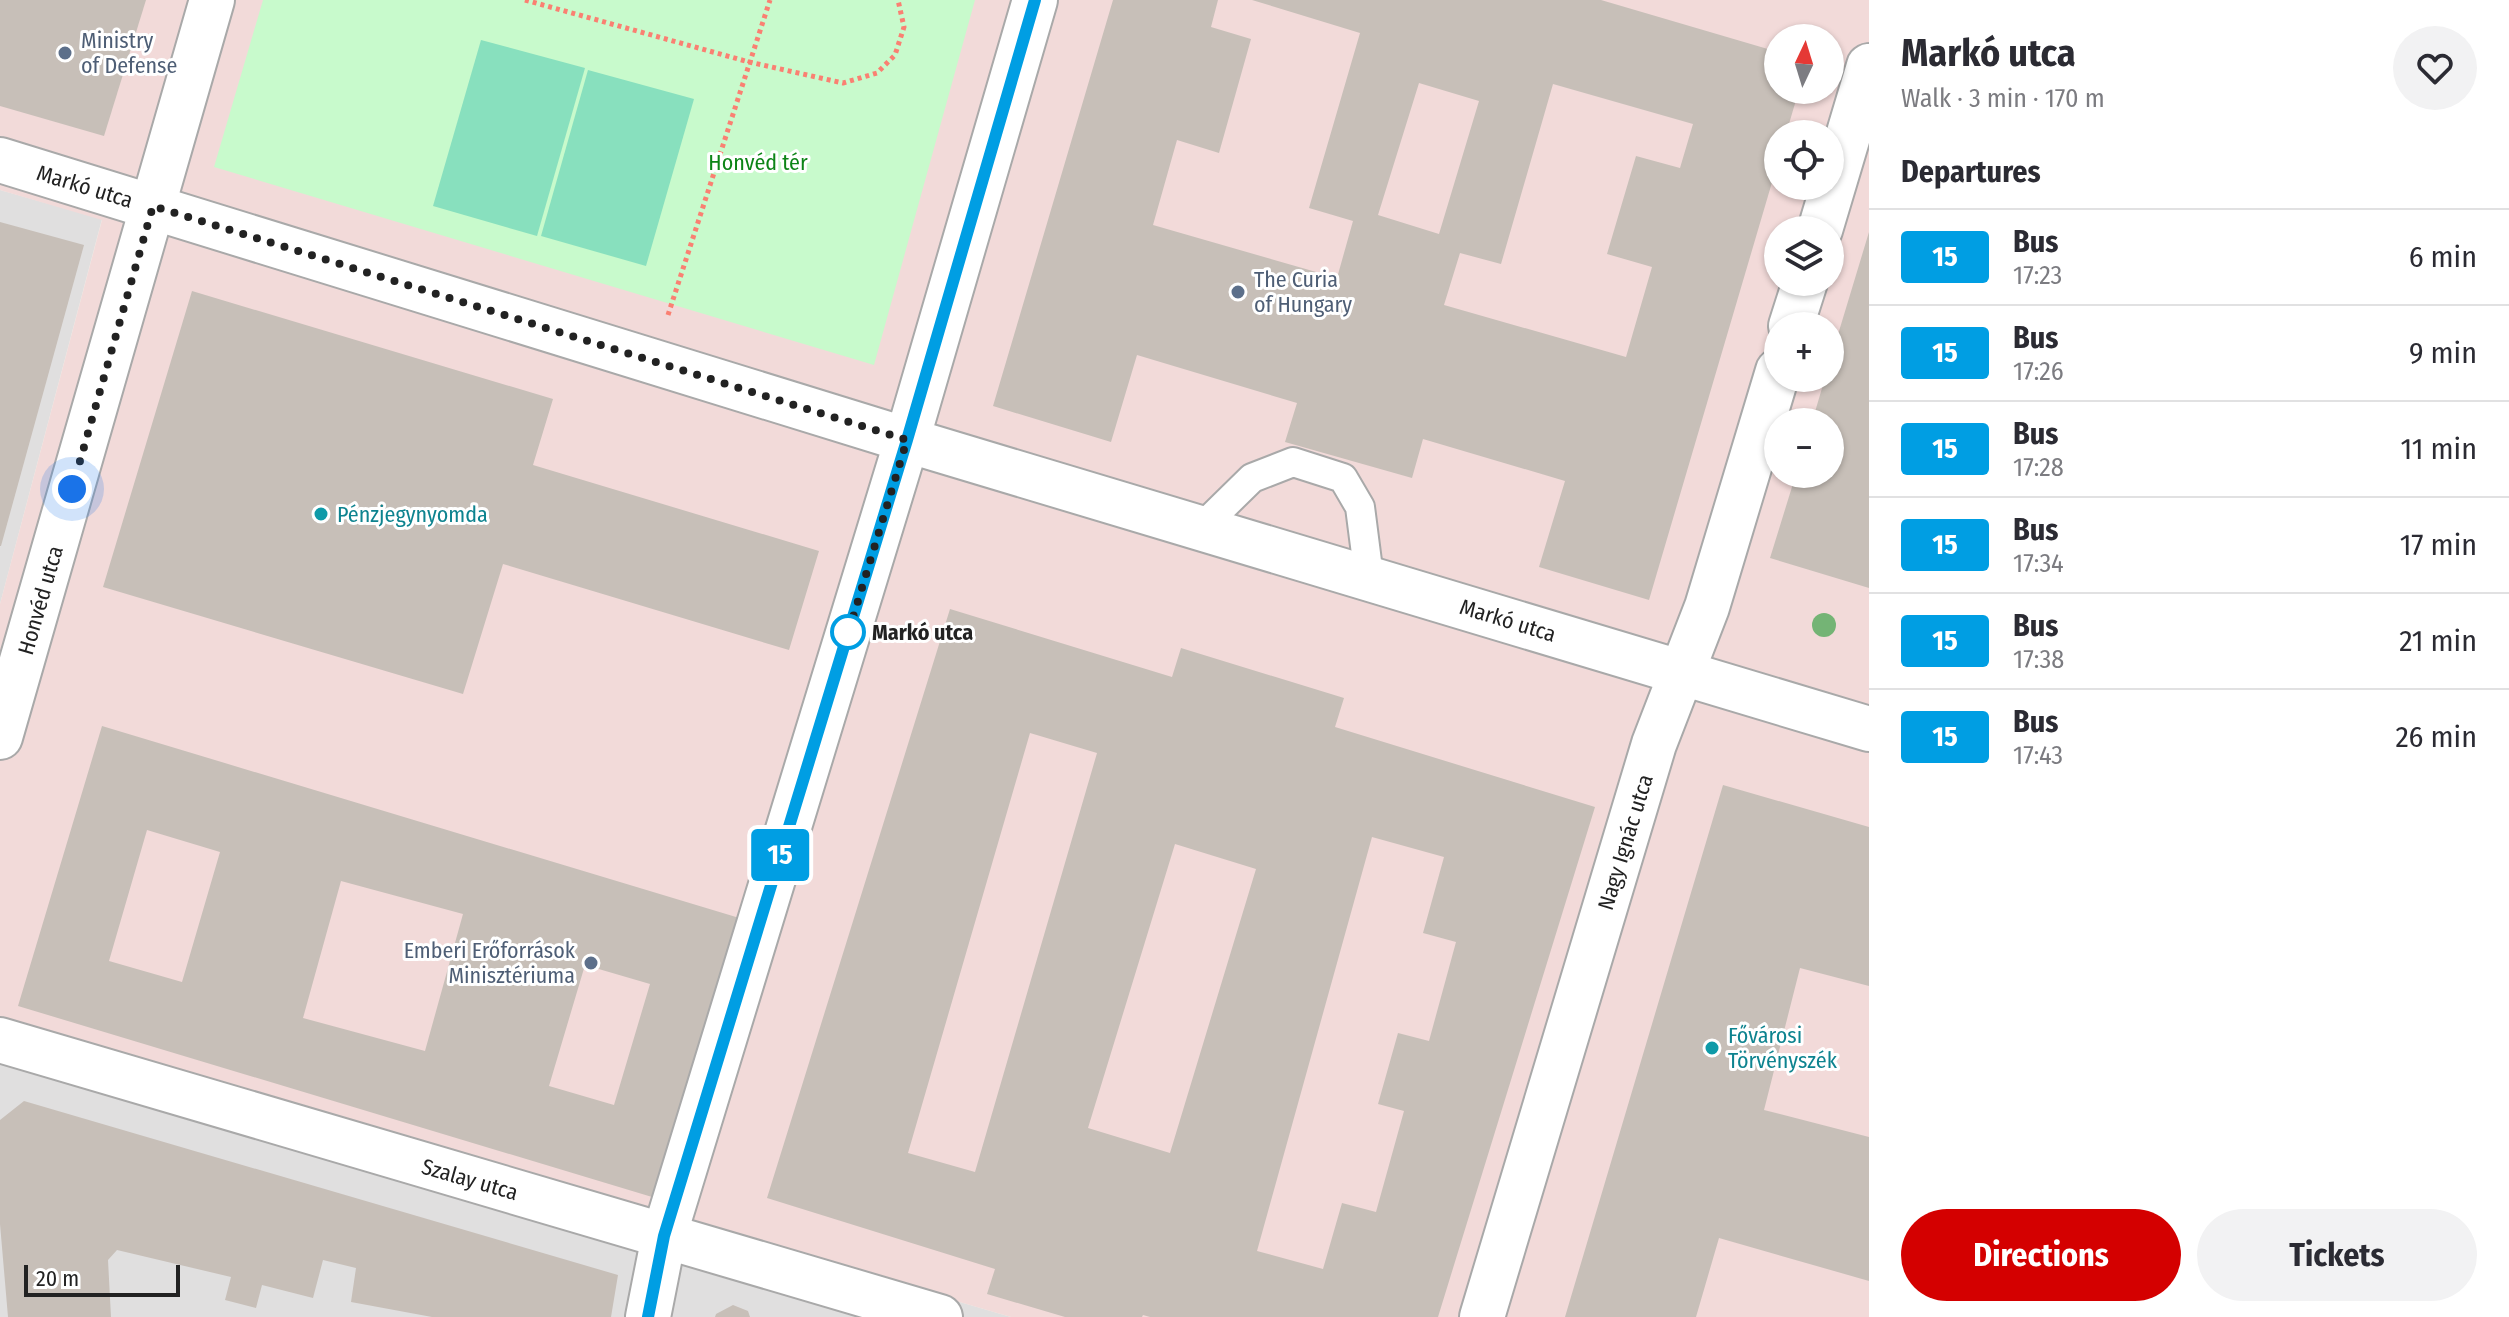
<!DOCTYPE html>
<meta charset="utf-8">
<style>
body{margin:0;font-family:"Fira Sans Condensed",sans-serif;background:#f2f2f3;color:#2b2b33;height:100vh;display:flex;flex-direction:column;font-size:30px;white-space:nowrap}
*{box-sizing:border-box;margin:0}
p{font-size:26px;color:#7c7c81}
.icon{flex:none;width:44px;height:44px;fill:none;stroke:currentColor;stroke-width:2;stroke-linecap:round;stroke-linejoin:round}
.map{position:relative;flex:1;overflow:hidden}
.drawer{display:flex;flex-direction:column;background:#fff;width:640px}
.drawer>*{flex:none}
.badge{padding:0 16px;border-radius:6px;font-size:28px;line-height:52px}
.needle{width:52px;rotate:4deg}
.controls{position:absolute;left:1764px;top:24px;display:grid;gap:16px}
.controls a{display:grid;place-items:center;width:80px;height:80px;border-radius:50%;background:#fff;box-shadow:0 2px 6px #0004;font-size:40px}
.scale{position:absolute;left:24px;bottom:20px;width:156px;box-sizing:border-box;padding-left:8px;border:4px solid #222;border-top:0;font-size:22px;line-height:28px;white-space:nowrap;color:#222;-webkit-text-stroke:6px #fff;paint-order:stroke}
.you{position:absolute;width:40px;height:40px;margin:-20px;border:6px solid #fff;border-radius:50%;background:#1a73e8;box-shadow:0 0 0 12px #1a73e833}
.map>.badge{position:absolute;translate:-50% -50%;box-shadow:0 0 0 4px #fff}
h2{padding:0 32px;font-size:30px;line-height:72px}
.round{display:grid;place-items:center;flex:none;width:84px;height:84px;border-radius:42px;background:#f2f2f3}
.head{display:flex;align-items:center;justify-content:space-between;height:136px;padding:0 32px}
h1{font-size:38px;font-weight:700;line-height:60px}
.cta{display:flex;gap:16px;margin-top:auto;padding:16px 32px}
.cta a{flex:1;height:92px;border-radius:48px;background:#d40000;color:#fff;font-size:32px;font-weight:700;line-height:92px;text-align:center}
.cta a+a{background:#f2f2f3;color:#2b2b33}
ul{padding:0;list-style:none}
li{display:flex;align-items:center;gap:24px;height:96px;padding:0 32px;border-top:2px solid #e1e1e2}
li div{flex:1}
li b{display:block;font-size:30px}
li em{font-style:normal}
li .badge{min-width:88px;font-weight:700;text-align:center}
main{display:flex;flex:1;min-height:0}
.map>svg:first-child{display:block}
.residential{fill:#e0dfdf}
.commercial{fill:#f2dad9;fill-rule:evenodd}
.park{fill:#c8facc}
.pitch{fill:#88e0be}
.building{fill:#c7bfb8;fill-rule:evenodd}
.lines{fill:none;stroke-linecap:round;stroke-linejoin:round}
.service-casing{stroke:#a9a9a9;stroke-width:32}
.minor-casing{stroke:#a9a9a9;stroke-width:48}
.path{stroke:#fa8072;stroke-width:5;stroke-dasharray:4 4;stroke-linecap:butt}
.service{stroke:#fff;stroke-width:28}
.minor{stroke:#fff;stroke-width:44}
.tree{fill:#74b475}
.line-casing{stroke:#fff;stroke-width:18}
.line{stroke:#009ee3;stroke-width:12}
.walk{stroke:#222;stroke-width:8;stroke-dasharray:0 14.4}
.service-dot{fill:#5c6f8a;stroke:#fff;stroke-width:3}
.culture-dot{fill:#0f9aa8;stroke:#fff;stroke-width:3}
.stop-dot{fill:#fff;stroke:#009ee3;stroke-width:4}
.labels{text-anchor:middle;stroke-width:6;stroke-linejoin:round;paint-order:stroke}
.service-label{font-size:22px;fill:#4e5e75;stroke:#fff;text-anchor:start}
.park-label{font-size:22px;fill:#0c8416;stroke:#fff}
.street-label{font-size:22px;fill:#222;stroke:#fff}
.culture-label{font-size:22px;fill:#0d838f;stroke:#fff;text-anchor:start}
.stop-label{font-size:22px;font-weight:bold;fill:#222;stroke:#fff;text-anchor:start}
</style>
<main>
<div class="map">
<svg width="1869" height="1317" viewBox="0 0 1869 1317">
<rect width="100%" height="100%" fill="#f2efe9"/>
<!-- residential -->
<g class="residential">
<path d="M0,190L102,219L0,604Z"/>
<path d="M0,1021L1011,1317H0Z"/>
</g>
<!-- commercial -->
<path class="commercial" d="M0,0H1869V1317H1011L0,1021V604L102,220L0,190ZM1778,38H1830V90H1778ZM1778,134H1830V186H1778ZM1778,230H1830V282H1778ZM1778,326H1830V378H1778ZM1778,422H1830V474H1778Z"/>
<!-- park -->
<path class="park" d="M263,0H975L874,365L214,167Z"/>
<!-- pitch -->
<g class="pitch">
<path d="M481,40L585,68L537,236L433,206Z"/>
<path d="M588,70L694,99L646,266L541,236Z"/>
</g>
<!-- building -->
<g class="building">
<path d="M0,0H146L104,136L0,106Z"/>
<path d="M1113,0H1218L1211,27L1251,39L1219,153L1177,140L1153,225L1337,278L1353,221L1309,208L1360,33L1252,0H1601L1778,52V90H1799L1786,134H1778V162L1649,600L1539,567L1565,481L1423,439L1412,478L1285,442L1297,403L1137,355L1111,442L993,406ZM1419,83L1479,101L1439,234L1378,215ZM1553,84L1693,124L1680,168L1636,156L1607,254L1652,267L1626,357L1444,305L1460,253L1501,264Z"/>
<path d="M0,222L84,245L1,546H0Z"/>
<path d="M1869,232V588L1770,558L1796,474H1830V422H1812L1825,378H1830V361Z"/>
<path d="M192,291L553,399L533,465L819,551L789,650L503,564L463,694L103,587Z"/>
<path d="M950,609L1172,677L1181,648L1344,698L1335,727L1595,807L1438,1317H1150L1143,1315L1142,1317H1065L987,1294L995,1269L767,1198ZM1030,733L1097,753L975,1172L908,1153ZM1372,837L1444,857L1423,933L1456,942L1429,1041L1398,1033L1378,1104L1404,1111L1376,1212L1342,1203L1323,1269L1257,1251ZM1175,844L1256,869L1170,1153L1088,1128Z"/>
<path d="M102,726L746,920L662,1200L18,1006ZM147,830L220,852L182,982L109,961ZM341,881L463,914L425,1051L303,1018ZM585,965L650,984L614,1105L549,1086Z"/>
<path d="M1723,785L1869,827V986L1800,968L1764,1110L1869,1137V1281L1719,1238L1696,1317H1565Z"/>
<path d="M24,1101L618,1275L611,1317H432L351,1302L356,1268L323,1260L313,1298L262,1285L256,1308L225,1300L231,1277L117,1250L108,1260L111,1317H8L0,1224V1120Z"/>
<path d="M733,1305L748,1311L750,1317H715L716,1314Z"/>
</g>
<g class="lines">
<!-- service casing -->
<g class="service-casing">
<path id="service" d="M1202,527L1252,478L1293,462L1343,478L1360,507L1369,577"/>
</g>
<!-- minor casing -->
<g class="minor-casing">
<g id="minor">
<path d="M0,160L907,440L1869,729"/>
<path d="M1820,230L1869,66"/>
<path d="M1791,326L1805,282"/>
<path d="M0,737L212,0"/>
<path d="M0,1040L940,1317"/>
<path d="M648,1317L664,1236L907,440L1035,0"/>
<path d="M1482,1317L1654,744L1707,607L1778,371"/>
</g>
</g>
<!-- path -->
<g class="path">
<path d="M525,0L749,62L843,83L877,73L895,55L904,27L898,0"/>
<path d="M668,315L770,0"/>
</g>
<!-- service -->
<use href="#service" class="service"/>
<!-- minor -->
<use href="#minor" class="minor"/>
</g>
<!-- trees -->
<circle class="tree" cx="1824" cy="625" r="12"/>
<g class="lines">
<!-- line casing -->
<g class="line-casing">
<path id="line" d="M648,1317L664,1236L907,440L1035,0"/>
</g>
<!-- line -->
<use href="#line" class="line"/>
<!-- walk -->
<path class="walk" d="M72,489L153,206L907,440L844,647L848,632"/>
</g>
<!-- markers -->
<g class="service-dot">
<circle cx="65" cy="53" r="8"/>
<circle cx="1238" cy="292" r="8"/>
<circle cx="591" cy="963" r="8"/>
</g>
<g class="culture-dot">
<circle cx="321" cy="514" r="8"/>
<circle cx="1712" cy="1048" r="8"/>
</g>
<circle class="stop-dot" cx="848" cy="632" r="16"/>
<g class="labels">
<!-- service labels -->
<g class="service-label">
<text x="81" y="48">Ministry<tspan x="81" dy="25">of Defense</tspan></text>
<text x="1254" y="287">The Curia<tspan x="1254" dy="25">of Hungary</tspan></text>
<text x="575" y="958" text-anchor="end">Emberi Erőforrások<tspan x="575" dy="25">Minisztériuma</tspan></text>
</g>
<!-- park labels -->
<g class="park-label">
<text x="758" y="170">Honvéd tér</text>
</g>
<!-- street labels -->
<g class="street-label">
<text transform="translate(85 186) rotate(17)" y="8">Markó utca</text>
<text transform="translate(40 600) rotate(-74)" y="8">Honvéd utca</text>
<text transform="translate(1508 620) rotate(17)" y="8">Markó utca</text>
<text transform="translate(1625 842) rotate(-73)" y="8">Nagy Ignác utca</text>
<text transform="translate(470 1179) rotate(16)" y="8">Szalay utca</text>
</g>
<!-- culture labels -->
<g class="culture-label">
<text x="337" y="522">Pénzjegynyomda</text>
<text x="1728" y="1043">Fővárosi<tspan x="1728" dy="25">Törvényszék</tspan></text>
</g>
<!-- stop labels -->
<g class="stop-label">
<text x="872" y="640">Markó utca</text>
</g>
</g>
</svg>
<div class="controls">
<a><svg class="needle" viewBox="-14 -14 28 28"><path d="M0-13l5 13h-10z" fill="#e53935"/><path d="M0 13l5-13h-10z" fill="#7c7c81"/></svg></a>
<a><svg class="icon" aria-label="locate" viewBox="0 0 24 24"><circle cx="12" cy="12" r="6"/><path d="M12 2v4M12 18v4M2 12h4M18 12h4"/></svg></a>
<a><svg class="icon" aria-label="layers" viewBox="0 0 24 24"><path d="M12 4l9 5-9 5-9-5zM3 14l9 5 9-5"/></svg></a>
<a>+</a>
<a>−</a>
</div>
<div class="scale">20 m</div>
<div class="you" style="left:72px;top:489px"></div>
<b class="badge" style="left:780px;top:855px;background:#009ee3;color:#fff">15</b>
</div>
<section class="drawer">
<div class="head"><div><h1>Markó utca</h1><p>Walk · 3 min · 170 m</p></div><a class="round"><svg class="icon" aria-label="heart" viewBox="0 0 24 24"><path d="M12 20l-8-8c-3-5 5-10 8-4 3-6 11-1 8 4z"/></svg></a></div>
<h2>Departures</h2>
<ul>
<li><span class="badge" style="background:#009ee3;color:#fff">15</span><div><b>Bus</b><p>17:23</p></div><em>6 min</em></li>
<li><span class="badge" style="background:#009ee3;color:#fff">15</span><div><b>Bus</b><p>17:26</p></div><em>9 min</em></li>
<li><span class="badge" style="background:#009ee3;color:#fff">15</span><div><b>Bus</b><p>17:28</p></div><em>11 min</em></li>
<li><span class="badge" style="background:#009ee3;color:#fff">15</span><div><b>Bus</b><p>17:34</p></div><em>17 min</em></li>
<li><span class="badge" style="background:#009ee3;color:#fff">15</span><div><b>Bus</b><p>17:38</p></div><em>21 min</em></li>
<li><span class="badge" style="background:#009ee3;color:#fff">15</span><div><b>Bus</b><p>17:43</p></div><em>26 min</em></li>
</ul>
<div class="cta"><a>Directions</a><a>Tickets</a></div>
</section>
</main>
